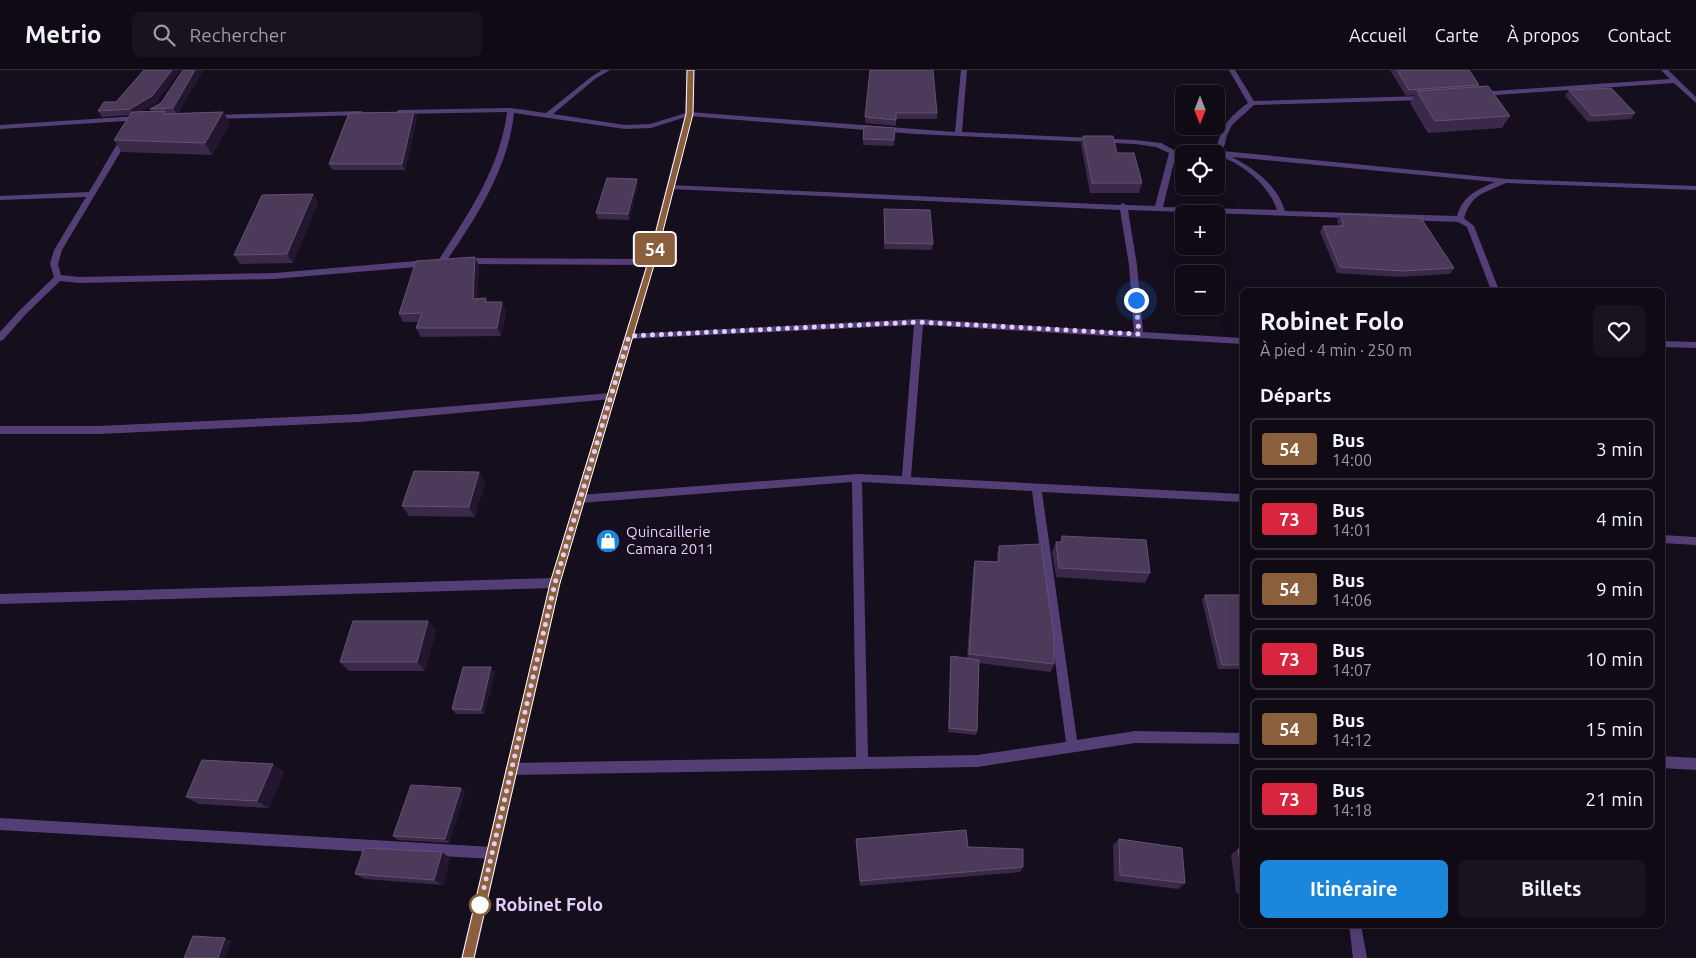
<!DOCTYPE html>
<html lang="fr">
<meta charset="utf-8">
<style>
body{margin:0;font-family:Ubuntu,sans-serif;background:#19131e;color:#f1f3f6;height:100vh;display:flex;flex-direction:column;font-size:19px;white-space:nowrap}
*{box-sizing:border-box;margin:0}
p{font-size:16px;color:#9c9aa0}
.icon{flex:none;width:28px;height:28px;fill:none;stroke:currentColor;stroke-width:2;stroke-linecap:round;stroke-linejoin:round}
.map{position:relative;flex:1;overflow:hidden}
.drawer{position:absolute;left:1240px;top:218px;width:425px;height:640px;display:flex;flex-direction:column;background:#100a15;border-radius:8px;box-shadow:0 5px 20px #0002,0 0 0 1px #302b34}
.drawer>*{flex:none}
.badge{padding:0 10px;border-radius:4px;font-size:18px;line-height:32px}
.needle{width:32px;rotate:180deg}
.tools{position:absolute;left:1175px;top:15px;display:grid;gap:10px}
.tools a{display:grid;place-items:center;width:50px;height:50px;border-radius:8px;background:#100a15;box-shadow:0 5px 20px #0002,0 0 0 1px #302b34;font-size:25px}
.you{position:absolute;width:25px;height:25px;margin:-12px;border:4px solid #fff;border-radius:50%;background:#1a73e8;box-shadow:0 0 0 8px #1a73e833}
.map>.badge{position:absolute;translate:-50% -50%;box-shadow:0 0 0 2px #fff}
h2{padding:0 20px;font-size:19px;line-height:45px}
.round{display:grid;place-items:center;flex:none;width:52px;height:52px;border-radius:8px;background:#19131e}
.headline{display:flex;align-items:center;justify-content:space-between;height:85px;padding:0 20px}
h1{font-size:24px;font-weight:700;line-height:38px}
.primary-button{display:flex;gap:10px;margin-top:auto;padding:10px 20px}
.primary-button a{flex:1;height:58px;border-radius:8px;background:#1b86da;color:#fff;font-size:20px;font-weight:700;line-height:58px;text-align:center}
.primary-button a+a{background:#19131e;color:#f1f3f6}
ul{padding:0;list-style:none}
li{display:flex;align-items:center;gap:15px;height:62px;margin:0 10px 8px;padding:0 10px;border:2px solid #302b34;border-radius:8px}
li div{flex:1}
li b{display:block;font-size:19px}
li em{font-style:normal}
li .badge{min-width:55px;font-weight:700;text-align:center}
header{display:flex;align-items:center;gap:30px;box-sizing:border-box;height:70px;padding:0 25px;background:#100a15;border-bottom:1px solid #302b34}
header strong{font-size:24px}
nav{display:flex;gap:28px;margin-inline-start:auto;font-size:18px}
.search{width:350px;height:45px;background:#19131e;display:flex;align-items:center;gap:12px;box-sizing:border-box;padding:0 18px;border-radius:8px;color:#9c9aa0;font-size:19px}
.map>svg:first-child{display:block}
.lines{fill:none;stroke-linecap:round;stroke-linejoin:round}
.minor{fill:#533f76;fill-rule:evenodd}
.tertiary{fill:#533f76;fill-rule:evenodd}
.wall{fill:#3a2948}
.shaded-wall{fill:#23162f}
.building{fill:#4c3a5b;stroke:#635274}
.line{fill:#8b5e3c;stroke:#fff}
.walk{stroke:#e2cff9;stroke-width:5;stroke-dasharray:0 9}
.stop-dot{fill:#fff;stroke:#8b5e3c;stroke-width:2.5}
.labels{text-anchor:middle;stroke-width:4;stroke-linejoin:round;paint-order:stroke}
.poi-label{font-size:15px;fill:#e2cff9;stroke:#150e1c;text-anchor:start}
.near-stop-label{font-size:18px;font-weight:bold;fill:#e2cff9;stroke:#150e1c;text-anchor:start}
</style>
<header>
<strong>Metrio</strong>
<div class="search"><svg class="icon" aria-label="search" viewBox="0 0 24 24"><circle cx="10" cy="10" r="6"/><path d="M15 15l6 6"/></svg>Rechercher</div>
<nav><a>Accueil</a><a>Carte</a><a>À propos</a><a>Contact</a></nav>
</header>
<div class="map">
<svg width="1696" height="888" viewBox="0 0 1696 888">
<rect width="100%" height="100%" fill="#150e1c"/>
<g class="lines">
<!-- minor -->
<g class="minor">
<path d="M602,0H610L595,9L553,44L625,55L650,54L689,42L955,62L961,0H967L962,62L1135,70L1161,73L1174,80L1216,81C1221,56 1229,47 1248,33L1229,0H1235L1254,31L1425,26L1429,28L1425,30L1254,35L1232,55L1227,65L1223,81L1507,109L1696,116V120L1506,113C1485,123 1472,123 1464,148L1474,156L1499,220H1491L1467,157L1458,152L1128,140L1137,195L1143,262L1242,268V274L923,255L911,407L1242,424V432L1042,422L1077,670L1135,661L1242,663V674L1135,673L977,697L511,705L507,703L505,699L507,695L511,693L856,687L852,412L580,433L577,432L575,429L577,426L580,425L857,404L902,406L914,255L629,269L626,268L625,266L626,264L919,249L1134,262L1129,195L1120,140L671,119L667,117L668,115L1120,135L1123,133L1126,135L1155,136L1169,83L1156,77L1135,74L916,64L689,46L651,58L625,59L514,43C508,99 476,148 445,193H439L438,191C468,144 500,99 507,42L401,44L397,42L398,40L511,38L546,43L591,7ZM1176,84H1216V85C1242,93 1269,115 1277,140L1163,137ZM1232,87L1495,112C1476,120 1463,126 1457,146L1285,141C1277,115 1255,99 1232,87ZM862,412L1032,421L1066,672L977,685L868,687Z"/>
<path d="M1661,0H1668L1696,27V33L1674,13L1480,26L1476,24L1480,22L1670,9Z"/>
<path d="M361,41L365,43L364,45L213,49L209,47L213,45Z"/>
<path d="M138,46L142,48L141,50L0,59V55Z"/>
<path d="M123,64H129L130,66L62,180L58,194L61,205L79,207L274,203L428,190L432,193L428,196L274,209L79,213L60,211L25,245L3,270L0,271V262L19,241L54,207L50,194L54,180L86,127L0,130V126L89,122Z"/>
<path d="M465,188L651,189L655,192L651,195L465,194L461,191Z"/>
<path d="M1662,271L1696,272V278L1662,277Z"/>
<path d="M611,323L616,326L611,329L359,352L98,364H0V356H98L359,344Z"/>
<path d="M1662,465L1696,467V475L1662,473Z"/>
<path d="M555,508L559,510L560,513L559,516L555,518L0,534V524Z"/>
<path d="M1662,686L1696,688V700L1662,698Z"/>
<path d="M0,748L492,777L496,779L498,783L496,787L492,789L0,760Z"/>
<path d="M1349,855H1361L1367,888H1353Z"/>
</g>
<!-- tertiary -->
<path class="tertiary" d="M687,0H693V44L655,192L560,513L475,888H461L550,513L647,192L685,44Z"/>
</g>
<!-- wall -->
<g class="wall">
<path d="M203,0L178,43L223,42L230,53L212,85L122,82L114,70L130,45L102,47L98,41L156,33L141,41H151L150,39L161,33Z"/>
<path d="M870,0L937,43V49H896V56L865,53Z"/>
<path d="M1390,0H1469L1479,15L1478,17L1510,46L1502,58L1428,63L1410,33L1415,25L1406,26Z"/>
<path d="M1569,20L1635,43L1631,49L1588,52L1565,26Z"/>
<path d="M414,42L417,48L405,100H332L329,94Z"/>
<path d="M895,58L894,76L863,75V69Z"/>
<path d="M1083,66L1117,83L1142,113L1139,123H1090L1081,75Z"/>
<path d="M638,115L629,150L598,149L596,143Z"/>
<path d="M313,124L318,133L293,193L240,194L234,185Z"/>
<path d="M884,139L933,174L932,180L884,179Z"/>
<path d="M1340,144L1454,198L1450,204L1399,207L1337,203L1320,162L1323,156H1339L1337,150Z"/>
<path d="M479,196L477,228H486L487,232H502L506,241L501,266L421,267L416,258L419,252H403L399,244Z"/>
<path d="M479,402L485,412L475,447L409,446L402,436Z"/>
<path d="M1062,466L1150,503L1145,513L1056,507L1052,482L1056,472H1060Z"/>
<path d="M999,476L1054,594L1051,602L979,593L977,661L976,665L948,662L950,590L951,586L967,588L973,499L975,491L997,492V485Z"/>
<path d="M1205,525H1242V599H1218L1202,530Z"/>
<path d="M428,551L436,560L425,601H349L340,592Z"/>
<path d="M495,602L484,644H456L452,639Z"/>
<path d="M284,702L269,738L199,734L186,727Z"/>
<path d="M461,718L465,722L449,773L398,770L393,766Z"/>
<path d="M856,769L968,777L1023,797L1020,802L860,816Z"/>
<path d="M1119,769L1185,813L1178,819L1114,811L1113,775Z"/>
<path d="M1238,779H1242V824L1236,823L1231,785Z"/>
<path d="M450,788L443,815L365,809L355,804Z"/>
</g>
<!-- shaded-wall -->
<g class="shaded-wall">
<path d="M172,0H181L156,33L134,45L130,39Z"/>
<path d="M195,0H203L177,44L173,38Z"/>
<path d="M223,42L230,53L212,85L205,73Z"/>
<path d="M414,42L417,48L405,100L402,94Z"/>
<path d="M637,109L638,115L629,150L628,144Z"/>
<path d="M313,124L318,133L293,193L287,184Z"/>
<path d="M475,187L479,196L476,237L473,229Z"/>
<path d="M502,232L506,241L501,266L497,258Z"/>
<path d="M479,402L485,412L475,447L469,437Z"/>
<path d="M428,551L436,560L425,601L417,592Z"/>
<path d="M491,597L495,602L484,644L481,640Z"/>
<path d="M273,694L284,702L269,738L257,731Z"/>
<path d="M461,718L465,722L449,773L445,769Z"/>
<path d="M442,782L450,788L443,815L434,810Z"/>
<path d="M225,868L232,871L225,888H218Z"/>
</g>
<!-- building -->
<g class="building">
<path d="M144,0H172L152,26L130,39L98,41L104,32H116Z"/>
<path d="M183,0H195L173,38L150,39L161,33Z"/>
<path d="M870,0H933L937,43H896V50L865,47Z"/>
<path d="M1397,0H1469L1479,15L1409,20Z"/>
<path d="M1488,16L1510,46L1435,51L1417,21Z"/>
<path d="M1611,18L1635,43L1592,46L1569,20Z"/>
<path d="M165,41L164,44L223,42L205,73L114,70L132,42Z"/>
<path d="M414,42L402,94H329L349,43Z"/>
<path d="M864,56L895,58L894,70L863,69Z"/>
<path d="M1083,66H1113L1117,83H1134L1142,113H1092Z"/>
<path d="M607,108L637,109L628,144L596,143Z"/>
<path d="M313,124L287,184L234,185L262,125Z"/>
<path d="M884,139L930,140L933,174L885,173Z"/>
<path d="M1340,144L1421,148L1454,198L1403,201L1340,197L1323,156H1344Z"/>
<path d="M475,187L473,229L486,228L485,232H502L497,258H416L422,243L399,244L416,191Z"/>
<path d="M414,401L479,402L469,437L402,436Z"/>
<path d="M1062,466L1146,470L1150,503L1059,498L1056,472H1062Z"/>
<path d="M1041,474L1054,567V594L969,584L975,491L999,492V476Z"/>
<path d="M1205,525H1242V595H1222Z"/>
<path d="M353,551H428L417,592H340Z"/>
<path d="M951,586L979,590L977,661L949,658Z"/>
<path d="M463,597H491L481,640L452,639Z"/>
<path d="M202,690L273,694L257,731L186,727Z"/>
<path d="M411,715L461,718L445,769L393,766Z"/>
<path d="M966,760L968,777L1023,779V797L860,811L856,769Z"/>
<path d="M1119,769L1182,778L1185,813L1120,805Z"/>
<path d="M364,778L442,782L434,810L355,804Z"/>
<path d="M1238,779H1242V806Z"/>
<path d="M193,866L225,868L218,888H184Z"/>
</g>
<!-- line -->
<path class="line" d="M687,0H694L693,44L655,192L560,513L474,888H462L550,513L648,192L686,44Z"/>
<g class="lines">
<!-- walk -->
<path class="walk" d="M480,835L555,513L629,266L919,252L1139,264L1136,230"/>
</g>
<!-- icons -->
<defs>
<g id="shop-disc" transform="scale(1.25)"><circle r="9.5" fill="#1b86da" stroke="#150e1c"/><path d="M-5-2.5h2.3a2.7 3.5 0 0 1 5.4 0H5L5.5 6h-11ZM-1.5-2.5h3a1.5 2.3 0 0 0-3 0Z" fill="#fff"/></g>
</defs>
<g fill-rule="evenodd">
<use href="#shop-disc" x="608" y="471"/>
</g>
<!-- markers -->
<circle class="stop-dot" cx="480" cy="835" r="10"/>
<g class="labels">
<!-- poi labels -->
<g class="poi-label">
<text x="626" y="467">Quincaillerie<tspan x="626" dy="17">Camara 2011</tspan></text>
</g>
<!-- near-stop labels -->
<g class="near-stop-label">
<text x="495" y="841">Robinet Folo</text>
</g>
</g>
</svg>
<div class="tools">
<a><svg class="needle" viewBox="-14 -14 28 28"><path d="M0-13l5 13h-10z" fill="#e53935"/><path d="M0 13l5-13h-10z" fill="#9c9aa0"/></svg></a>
<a><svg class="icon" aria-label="locate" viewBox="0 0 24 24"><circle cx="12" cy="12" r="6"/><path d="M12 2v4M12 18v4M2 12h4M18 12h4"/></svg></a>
<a>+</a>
<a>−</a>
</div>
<div class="you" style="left:1136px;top:230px"></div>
<b class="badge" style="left:655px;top:179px;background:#8b5e3c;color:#fff">54</b>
<section class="drawer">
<div class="headline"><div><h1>Robinet Folo</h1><p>À pied · 4 min · 250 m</p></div><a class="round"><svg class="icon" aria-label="heart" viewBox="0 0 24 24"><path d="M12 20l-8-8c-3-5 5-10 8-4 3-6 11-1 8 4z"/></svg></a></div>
<h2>Départs</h2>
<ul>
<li><span class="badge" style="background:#8b5e3c;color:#fff">54</span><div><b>Bus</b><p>14:00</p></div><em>3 min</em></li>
<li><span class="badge" style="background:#d7263d;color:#fff">73</span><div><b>Bus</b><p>14:01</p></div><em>4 min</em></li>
<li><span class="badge" style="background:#8b5e3c;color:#fff">54</span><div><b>Bus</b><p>14:06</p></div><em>9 min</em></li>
<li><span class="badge" style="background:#d7263d;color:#fff">73</span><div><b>Bus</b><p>14:07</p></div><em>10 min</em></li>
<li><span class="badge" style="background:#8b5e3c;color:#fff">54</span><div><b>Bus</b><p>14:12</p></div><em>15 min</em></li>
<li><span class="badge" style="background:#d7263d;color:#fff">73</span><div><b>Bus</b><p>14:18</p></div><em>21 min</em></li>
</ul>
<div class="primary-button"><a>Itinéraire</a><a>Billets</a></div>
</section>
</div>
